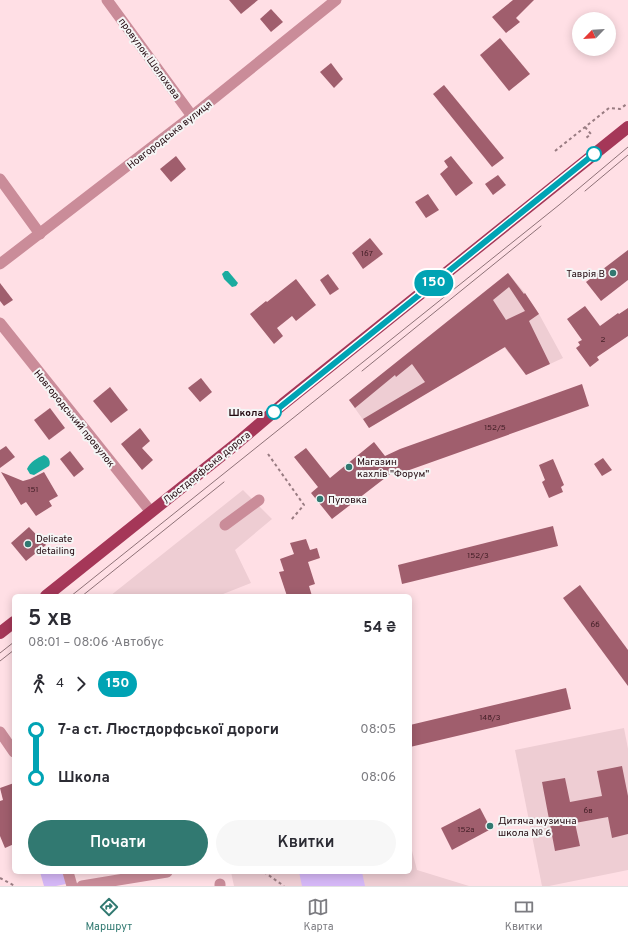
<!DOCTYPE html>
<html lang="uk">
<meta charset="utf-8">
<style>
body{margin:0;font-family:Overpass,sans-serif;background:#f7f7f7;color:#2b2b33;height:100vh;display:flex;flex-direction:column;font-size:15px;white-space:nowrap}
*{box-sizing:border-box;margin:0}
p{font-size:13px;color:#7c7c81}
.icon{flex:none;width:22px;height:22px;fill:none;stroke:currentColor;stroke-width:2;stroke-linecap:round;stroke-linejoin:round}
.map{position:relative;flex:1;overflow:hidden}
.side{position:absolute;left:12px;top:594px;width:400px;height:280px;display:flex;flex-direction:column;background:#fff;border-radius:6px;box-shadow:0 2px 10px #0003}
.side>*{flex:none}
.badge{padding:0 8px;border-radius:13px;font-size:14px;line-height:26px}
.needle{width:26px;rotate:245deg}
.fabs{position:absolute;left:572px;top:12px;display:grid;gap:8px}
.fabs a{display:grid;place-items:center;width:44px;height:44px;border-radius:50%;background:#fff;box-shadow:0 2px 10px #0003;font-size:20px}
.map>.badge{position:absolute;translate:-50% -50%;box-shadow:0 0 0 2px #fff}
.legs{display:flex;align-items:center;gap:6px;height:44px;padding:0 16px;font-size:13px}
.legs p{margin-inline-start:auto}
.summary{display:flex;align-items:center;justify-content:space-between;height:68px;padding:0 16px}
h1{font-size:22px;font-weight:600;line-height:30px}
.button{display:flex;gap:8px;margin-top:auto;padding:8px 16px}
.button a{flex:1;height:46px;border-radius:24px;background:#317971;color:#fff;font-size:16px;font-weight:600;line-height:46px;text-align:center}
.button a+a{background:#f7f7f7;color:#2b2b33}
ul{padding:0 16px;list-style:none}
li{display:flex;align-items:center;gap:14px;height:48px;font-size:15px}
li i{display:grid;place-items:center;width:6px;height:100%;margin:0 5px;background:currentColor}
li i::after{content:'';width:10px;height:10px;margin:-5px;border:3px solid;border-radius:50%;background:#fff}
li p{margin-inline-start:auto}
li:first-child i{background:linear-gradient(#0000 50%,currentColor 0)}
li:last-child i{background:linear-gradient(currentColor 50%,#0000 0)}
.tab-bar{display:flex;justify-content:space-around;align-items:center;height:56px;border-top:1px solid #e1e1e2;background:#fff;font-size:11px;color:#7c7c81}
.tab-bar a{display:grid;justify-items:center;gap:2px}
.tab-bar .current{color:#317971}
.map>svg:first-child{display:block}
.built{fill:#eecdd3}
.green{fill:#d5b7f6}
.water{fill:#1aab9f}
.building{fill:#a05e6d;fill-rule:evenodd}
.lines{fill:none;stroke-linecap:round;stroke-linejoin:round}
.path{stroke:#997c82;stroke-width:2;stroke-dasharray:3 3;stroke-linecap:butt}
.minor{stroke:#ca8c99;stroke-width:11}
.major{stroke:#a53758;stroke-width:12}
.tram{stroke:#8e7177;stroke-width:1}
.line-1-casing{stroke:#fff;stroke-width:9}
.line-1{stroke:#00a3b4;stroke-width:6}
.stop-1-dot{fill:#fff;stroke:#00a3b4;stroke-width:2}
.poi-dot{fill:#317971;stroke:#f5f5f5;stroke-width:1.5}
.labels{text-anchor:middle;stroke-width:4;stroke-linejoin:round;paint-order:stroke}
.number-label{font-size:8px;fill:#421e26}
.street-label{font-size:10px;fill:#22090f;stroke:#f5f5f5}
.poi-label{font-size:10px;fill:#22090f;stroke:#f5f5f5;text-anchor:start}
.stop-label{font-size:10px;font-weight:bold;fill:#22090f;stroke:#f5f5f5;text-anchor:end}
</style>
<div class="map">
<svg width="628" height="886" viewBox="0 0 628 886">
<rect width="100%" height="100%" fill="#ffdfe5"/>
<!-- built -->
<g class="built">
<path d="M508,273L525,293L539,314L563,358L526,375L504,347L369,428L349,400Z"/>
<path d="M243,490L272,519L235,550L251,583L218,596H110Z"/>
<path d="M624,728L628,749V870L549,886H542L515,750Z"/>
<path d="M410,843L417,870L469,886H234L231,872H410Z"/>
</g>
<!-- green -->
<g class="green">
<path d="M40,872H63L66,884L56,886H44Z"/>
<path d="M299,872H362L365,886H302Z"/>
</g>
<!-- water -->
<g class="water">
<path d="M225,271H228L238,283L236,286L232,287L224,279L222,274Z"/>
<path d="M44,455C49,457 51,462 49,466L34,475L30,474L27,469C30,462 37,458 44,455Z"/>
</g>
<!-- building -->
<g class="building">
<path d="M229,0H258L241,14Z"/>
<path d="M513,0H534L516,18L520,22L506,33L492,17Z"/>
<path d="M271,9L283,22L271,32L260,19Z"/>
<path d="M500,38L530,74L509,91L480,55Z"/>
<path d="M331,63L343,79L334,88L320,72Z"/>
<path d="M444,85L504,158L492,167L433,94Z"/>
<path d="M176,156L186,169L171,182L160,169Z"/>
<path d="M451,156L473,183L456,196L440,174L448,167L444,161Z"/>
<path d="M498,175L506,185L493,195L485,184Z"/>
<path d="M428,194L439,210L426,218L415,202Z"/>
<path d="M370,238L383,254L363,269L352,253Z"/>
<path d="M628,250V280L601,301L586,282Z"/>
<path d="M508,273L524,294L525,293L539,314L529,321L550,364L526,375L505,347L369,428L363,419L425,382L412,364L396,377L395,375L355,408L349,400ZM509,287L525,311L506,320L493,300Z"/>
<path d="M328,274L339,289L330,295L320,280Z"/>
<path d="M296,279L316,305L296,321L292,316L277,328L283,336L274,344L250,314L266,301L267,302Z"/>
<path d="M0,283L13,300L4,306L0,301Z"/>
<path d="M585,306L600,326L618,313L619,314L628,308V336L597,357L599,360L590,367L576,348L580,345L578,342L582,340L567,319Z"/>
<path d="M201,378L212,392L200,402L188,388Z"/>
<path d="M582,384L589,406L401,473L398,468L332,519L311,493L318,487L294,457L306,448L330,478L374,442L385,456L400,449Z"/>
<path d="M110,387L128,410L111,423L93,401Z"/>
<path d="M50,408L65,428L49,440L34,420Z"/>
<path d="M140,428L150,441L142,448L153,460L142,470L121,444Z"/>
<path d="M6,446L15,457L0,468V450Z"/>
<path d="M70,451L84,469L74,477L60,459Z"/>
<path d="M603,458L612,470L602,476L594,464Z"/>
<path d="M553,459L564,485L561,487L563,492L549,498L542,482L545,480L539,465Z"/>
<path d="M1,472L23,481L30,479L44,472L58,496L49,501L52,506L36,516L26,502L21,505Z"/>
<path d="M553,526L558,546L402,584L398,565Z"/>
<path d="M29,527L46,545L26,561L11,543Z"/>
<path d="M306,539L310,550L317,548L320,558L308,562L315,584L309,586L312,596H287L279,572L284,571L280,559L294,554L290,543Z"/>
<path d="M580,585L628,650V686L563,598Z"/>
<path d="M566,688L571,709L410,747V725Z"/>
<path d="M622,766L628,796V834L612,838L608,817L575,823L580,846L555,851L542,782L565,778L570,802L602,796L597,771Z"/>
<path d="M14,783V844L5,848L0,836V801L3,800L0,788Z"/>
<path d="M480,808L491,829L452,850L441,828Z"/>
</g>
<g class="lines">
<!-- path -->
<g class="path">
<path d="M585,127L591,134L586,138"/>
<path d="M555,151L609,108L620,109L628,103"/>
<path d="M268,454L304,505L291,520"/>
<path d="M264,872L284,886"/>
<path d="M0,878L15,886"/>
</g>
<!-- minor -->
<g class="minor">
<path d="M107,0L192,116"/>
<path d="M0,179L40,234"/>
<path d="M0,264L192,116L336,0"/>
<path d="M0,323L151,512"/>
<path d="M225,525L259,500"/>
<path d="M0,732L14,752"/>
<path d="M68,872L72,886"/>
<path d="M220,884V886"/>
<path d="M82,886L167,872"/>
</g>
<!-- major -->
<g class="major">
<path d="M46,596L236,444L283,404L628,127"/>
<path d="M0,633L14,622"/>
</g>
<!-- tram -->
<g class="tram">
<path d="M585,191L628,155"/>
<path d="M362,371L541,226"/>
<path d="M71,596L559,205L628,147"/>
<path d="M82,596L224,482"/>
<path d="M0,653L14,642"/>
<path d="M0,661L14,650"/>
</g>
</g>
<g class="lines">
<!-- line-1 casing -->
<g class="line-1-casing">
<path id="line-1" d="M274,412L594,154"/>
</g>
<!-- line-1 -->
<use href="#line-1" class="line-1"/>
</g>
<!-- markers -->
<g class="stop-1-dot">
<circle cx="594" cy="154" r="7"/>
<circle cx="274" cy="412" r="7"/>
</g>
<g class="poi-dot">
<circle cx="613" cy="273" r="4"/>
<circle cx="349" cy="467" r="4"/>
<circle cx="320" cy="499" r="4"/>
<circle cx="28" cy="544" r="4"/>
<circle cx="490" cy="826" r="4"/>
</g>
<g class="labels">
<!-- number labels -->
<g class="number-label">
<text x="367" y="256">167</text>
<text x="603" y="342">2</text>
<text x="495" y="430">152/5</text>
<text x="33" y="492">151</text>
<text x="478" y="558">152/3</text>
<text x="595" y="627">6б</text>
<text x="490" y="720">148/3</text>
<text x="588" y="813">6в</text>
<text x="466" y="832">152а</text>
</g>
<!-- street labels -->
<g class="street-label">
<text transform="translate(150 58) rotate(54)" y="4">провулок Шолохова</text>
<text transform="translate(169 134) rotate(-38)" y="4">Новгородська вулиця</text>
<text transform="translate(75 418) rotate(51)" y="4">Новгородський провулок</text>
<text transform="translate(206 467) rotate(-39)" y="4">Люстдорфська дорога</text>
</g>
<!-- poi labels -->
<g class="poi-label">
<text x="605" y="277" text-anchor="end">Таврія В</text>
<text x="357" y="465">Магазин<tspan x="357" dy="12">кахлів "Форум"</tspan></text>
<text x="328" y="503">Пуговка</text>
<text x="36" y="542">Delicate<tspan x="36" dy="12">detailing</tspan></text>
<text x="498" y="824">Дитяча музична<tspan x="498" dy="12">школа № 6</tspan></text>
</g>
<!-- stop labels -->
<g class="stop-label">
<text x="263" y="416">Школа</text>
</g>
</g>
</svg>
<div class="fabs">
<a><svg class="needle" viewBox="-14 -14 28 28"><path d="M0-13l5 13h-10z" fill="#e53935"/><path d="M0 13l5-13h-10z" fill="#7c7c81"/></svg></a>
</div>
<b class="badge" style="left:434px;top:283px;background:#00a3b4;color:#fff">150</b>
<section class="side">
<div class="summary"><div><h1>5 хв</h1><p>08:01 – 08:06 · Автобус</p></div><b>54 ₴</b></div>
<div class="legs"><svg class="icon" aria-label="walk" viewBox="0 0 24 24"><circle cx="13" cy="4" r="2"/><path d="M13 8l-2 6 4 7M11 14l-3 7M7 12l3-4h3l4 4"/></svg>4<svg class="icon" aria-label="forward" viewBox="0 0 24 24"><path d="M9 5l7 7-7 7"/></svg><b class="badge" style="background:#00a3b4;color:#fff">150</b></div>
<ul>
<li><i style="color:#00a3b4"></i><b>7-а ст. Люстдорфської дороги</b><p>08:05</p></li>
<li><i style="color:#00a3b4"></i><b>Школа</b><p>08:06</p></li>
</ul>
<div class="button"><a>Почати</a><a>Квитки</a></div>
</section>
</div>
<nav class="tab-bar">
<a class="current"><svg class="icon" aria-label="directions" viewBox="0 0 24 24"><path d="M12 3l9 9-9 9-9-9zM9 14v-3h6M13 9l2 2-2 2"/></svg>Маршрут</a>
<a><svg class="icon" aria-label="map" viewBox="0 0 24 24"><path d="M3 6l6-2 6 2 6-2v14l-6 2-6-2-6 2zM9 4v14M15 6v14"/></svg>Карта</a>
<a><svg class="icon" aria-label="tickets" viewBox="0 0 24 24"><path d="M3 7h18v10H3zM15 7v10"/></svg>Квитки</a>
</nav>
